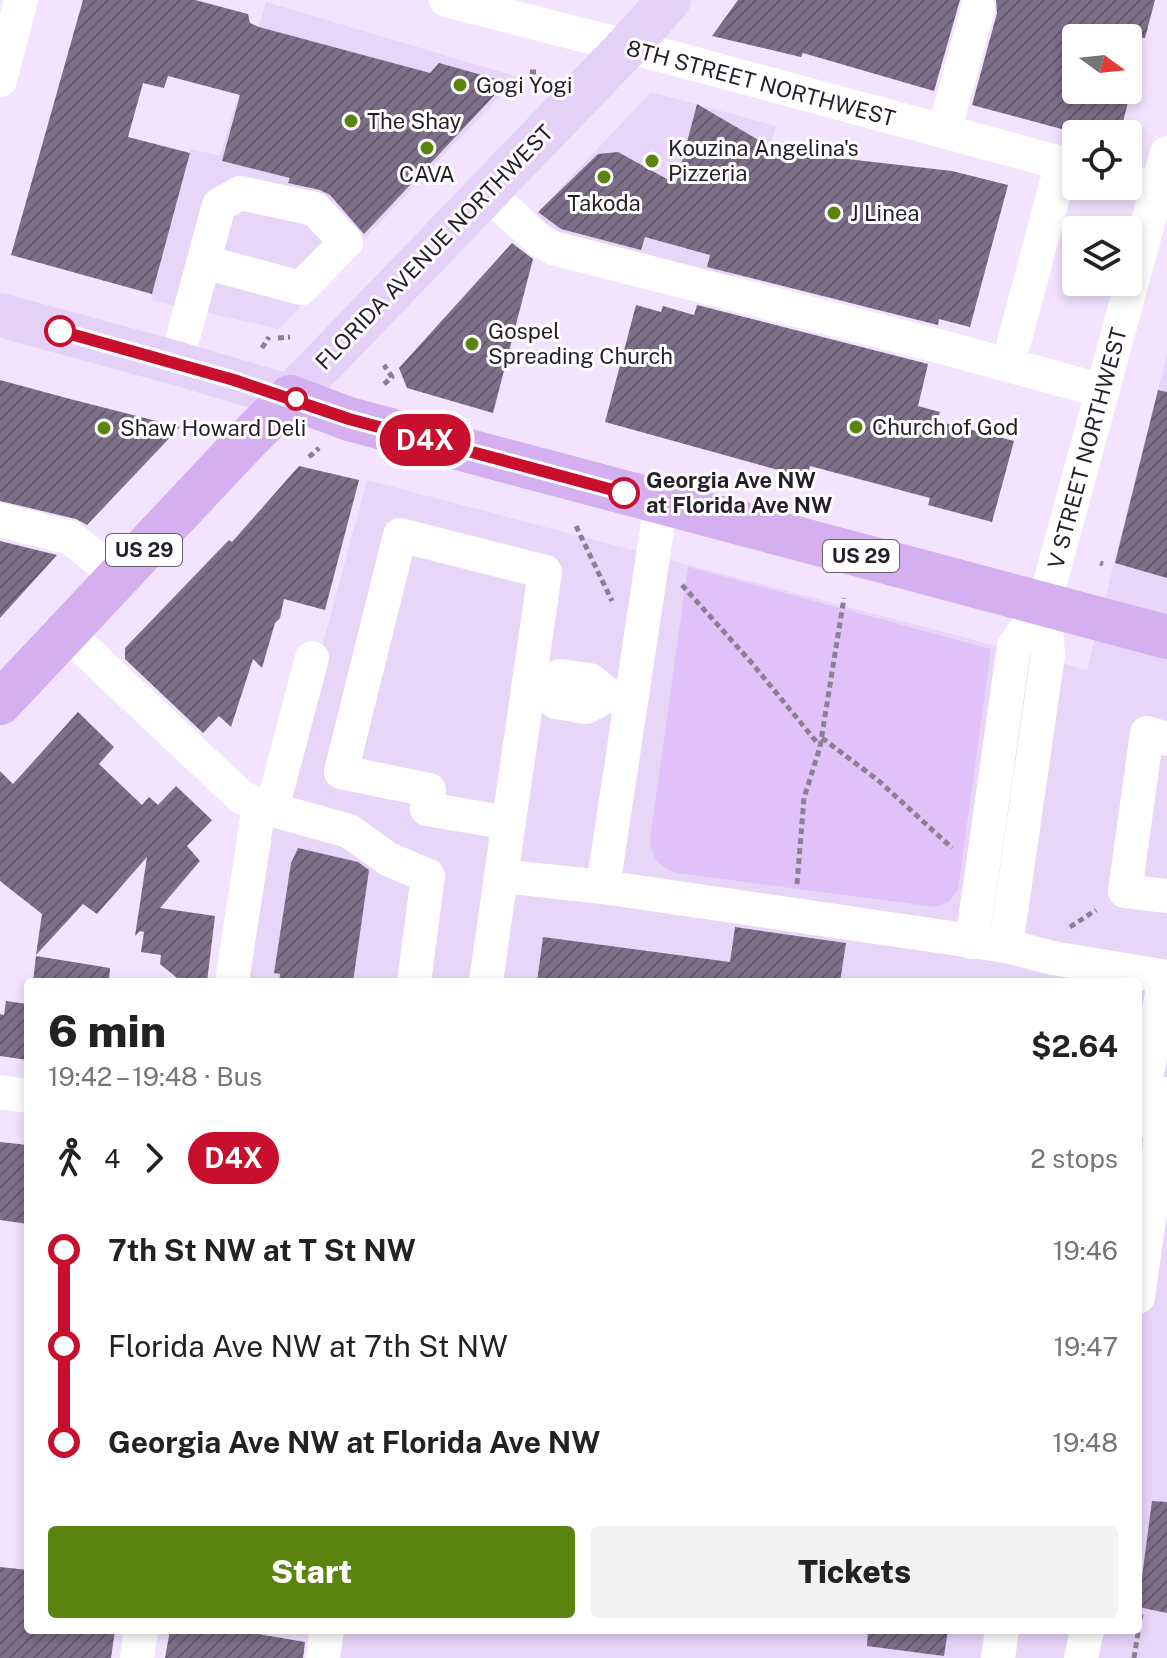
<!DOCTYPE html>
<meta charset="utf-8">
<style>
body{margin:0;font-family:"Public Sans",sans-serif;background:#f2f2f2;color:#222;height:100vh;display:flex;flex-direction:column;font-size:30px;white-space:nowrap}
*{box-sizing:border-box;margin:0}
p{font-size:26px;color:#767676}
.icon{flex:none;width:44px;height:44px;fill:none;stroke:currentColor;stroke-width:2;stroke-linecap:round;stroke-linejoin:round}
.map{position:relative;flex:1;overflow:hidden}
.panel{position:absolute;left:24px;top:978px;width:1118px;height:656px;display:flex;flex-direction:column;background:#fff;border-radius:8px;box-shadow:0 4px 12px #0003}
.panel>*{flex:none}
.badge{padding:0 16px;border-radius:26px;font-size:28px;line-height:52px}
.needle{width:52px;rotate:105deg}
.tools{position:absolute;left:1062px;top:24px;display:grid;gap:16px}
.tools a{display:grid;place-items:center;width:80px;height:80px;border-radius:8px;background:#fff;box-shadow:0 4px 12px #0003;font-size:40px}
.map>.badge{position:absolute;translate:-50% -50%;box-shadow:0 0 0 4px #fff}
.legs{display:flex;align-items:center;gap:12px;height:88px;padding:0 24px;font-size:26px}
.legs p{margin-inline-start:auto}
.overview{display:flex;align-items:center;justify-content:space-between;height:136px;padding:0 24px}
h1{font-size:44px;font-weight:800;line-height:60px}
.action{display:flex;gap:16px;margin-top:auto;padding:16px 24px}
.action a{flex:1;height:92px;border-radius:8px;background:#5a840e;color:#fff;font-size:32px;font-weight:800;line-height:92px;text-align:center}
.action a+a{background:#f2f2f2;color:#222}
ul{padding:0 24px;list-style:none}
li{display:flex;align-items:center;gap:28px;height:96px;font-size:30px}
li i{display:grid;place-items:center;width:12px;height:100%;margin:0 10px;background:currentColor}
li i::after{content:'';width:20px;height:20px;margin:-10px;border:6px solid;border-radius:50%;background:#fff}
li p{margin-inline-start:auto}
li:first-child i{background:linear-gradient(#0000 50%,currentColor 0)}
li:last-child i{background:linear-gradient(currentColor 50%,#0000 0)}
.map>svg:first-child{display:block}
.built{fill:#e8d6f9}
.park{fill:#e0c2f9}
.building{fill:url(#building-hatch)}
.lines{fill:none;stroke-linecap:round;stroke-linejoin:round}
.path{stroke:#8b8093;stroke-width:5;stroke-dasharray:6 4;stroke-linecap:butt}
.minor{stroke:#fff;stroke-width:34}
.major{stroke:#e5d0f7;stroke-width:44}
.highway{stroke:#d4b0f1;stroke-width:44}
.line-1-casing{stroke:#fff;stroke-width:18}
.line-1{stroke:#c8102e;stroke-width:12}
.poi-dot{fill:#5a840e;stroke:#fff;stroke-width:3}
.stop-1-dot{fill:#fff;stroke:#c8102e;stroke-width:4}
.labels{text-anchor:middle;stroke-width:6;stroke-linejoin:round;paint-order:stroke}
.shield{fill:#fff;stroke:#666269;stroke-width:2}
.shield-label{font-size:20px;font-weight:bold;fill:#251f29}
.street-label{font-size:22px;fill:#251f29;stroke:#fff}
.poi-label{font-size:22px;fill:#251f29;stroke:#fff;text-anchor:start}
.stop-label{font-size:22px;font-weight:bold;fill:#251f29;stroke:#fff;text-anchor:start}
</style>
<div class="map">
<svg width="1167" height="1658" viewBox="0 0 1167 1658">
<defs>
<pattern id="building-hatch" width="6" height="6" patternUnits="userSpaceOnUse" patternTransform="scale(2)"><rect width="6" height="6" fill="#7d7089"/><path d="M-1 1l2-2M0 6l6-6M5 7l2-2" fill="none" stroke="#665b70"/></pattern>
</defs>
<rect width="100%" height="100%" fill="#f2e3ff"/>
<!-- built -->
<g class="built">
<path d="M266,2L518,77L279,329L151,300L191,149L220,156Z"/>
<path d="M651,92L776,126L734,280L526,225Z"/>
<path d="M1167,354V1658H322L326,1630H1138V982H244L272,842L261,805L286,781L367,480L1087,670Z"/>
</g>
<!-- park -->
<path class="park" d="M688,567L991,649L958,890L948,902L936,907L677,873C659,866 653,861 650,840Z"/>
<!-- building -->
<g class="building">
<path d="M83,0H195L248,14L250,23L259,27L430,73L439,63L507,82L364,234L330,195L320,190L288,183L290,178L222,161L240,95L168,76L164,88L143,83L128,137L190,153L152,294L11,255Z"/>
<path d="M738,0H960L934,91L803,53L801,57L712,36Z"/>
<path d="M996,0H1155L1145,38H1076V90H1131L1120,134H1080L972,105L997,13Z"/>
<path d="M697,104L777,151L952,171L1008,185L970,327L939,319L938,325L707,267L710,255L645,237L641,250L561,229L538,212L598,154L618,152L676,184Z"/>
<path d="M512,243L533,259L493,413L407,388L399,368Z"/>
<path d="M636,305L661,312L663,306L694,315L697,305L928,364L918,406L940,412L937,421L1014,441L992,522L928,505L930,498L810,466L807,478L605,422Z"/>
<path d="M0,380L74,400L180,427L87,525L76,519L0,501Z"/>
<path d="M1158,390L1167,392V578L1115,563Z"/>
<path d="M299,466L359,480L325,610L284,599L280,618L275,623L262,668L253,659L231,727L219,716L203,733L125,659V648L226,543L229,540L232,542Z"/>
<path d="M0,541L57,555L0,618Z"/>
<path d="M78,712L114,747L99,764L142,805L149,797L158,805L176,786L212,820L187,846L200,861L160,908L215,916L207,982H182L160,964L161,955L141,952L144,932L140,931L135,936L147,857L97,914L83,904L36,955L42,914L0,881V771L13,784Z"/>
<path d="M298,848L358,862L369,870L353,982H279L280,974L274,973L291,863Z"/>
<path d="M735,927L846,943L840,982H537L543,937L730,962Z"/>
<path d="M36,956L110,968L109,982H33Z"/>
<path d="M6,1001L28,1004V1060L0,1056V1014L4,1015Z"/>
<path d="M0,1142L28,1145V1224L0,1220Z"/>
<path d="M1152,1501L1167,1502V1613L1138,1607Z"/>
<path d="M0,1567L28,1570V1630H115L111,1658H0Z"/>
<path d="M170,1630H236L305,1642L303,1658H165Z"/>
<path d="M868,1630H948L944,1656L867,1646Z"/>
</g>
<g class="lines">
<!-- path -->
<g class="path">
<path d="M530,72H537"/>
<path d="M278,338L290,337"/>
<path d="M262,348L269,337"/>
<path d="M384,384L392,377L384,365"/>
<path d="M195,424L208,429"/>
<path d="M309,457L319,448"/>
<path d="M576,526L612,601"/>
<path d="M1100,563L1103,564"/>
<path d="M682,585L751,662L819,745"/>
<path d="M822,738L879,781L952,848"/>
<path d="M797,884L804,798L820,747L844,598"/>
<path d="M1070,927L1096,910"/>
<path d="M1134,1658L1141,1614"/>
</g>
<!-- minor -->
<g class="minor">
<path d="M446,0L684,61L1076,167"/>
<path d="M0,80L21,0"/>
<path d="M944,131L978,8"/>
<path d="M1128,181L1167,191"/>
<path d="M486,192L539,240L553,248L942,347L1103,391"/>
<path d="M1014,342L1062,163"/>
<path d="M176,363L219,205L240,193L315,209L346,242L301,288L204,262"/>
<path d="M0,520L71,538L119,577"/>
<path d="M67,633L240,796L259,806L349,831L388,859L428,876L414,982"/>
<path d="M608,695L586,707L556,702L547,688L560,676L590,680L608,695L631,698"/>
<path d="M1167,739L1147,733L1125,891L1167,896"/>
<path d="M272,809L312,658"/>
<path d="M509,823L427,809L429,790L341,772L400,535L545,572L501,876L603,887L1006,946L1053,958L1167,977"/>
<path d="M603,887L661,503"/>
<path d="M972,942L1014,646L1044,605"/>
<path d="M1006,946L1048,654L1044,605L1167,153"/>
<path d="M232,982L259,806"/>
<path d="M486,982L501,876"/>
<path d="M0,1092L28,1096"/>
<path d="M1138,1121L1165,977"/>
<path d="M1138,1297L1167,1094"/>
<path d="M137,1658L141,1630"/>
<path d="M323,1658L327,1630"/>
<path d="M998,1658L1002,1630"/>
<path d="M1081,1658L1087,1630"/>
</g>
<!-- major -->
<path class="major" d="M0,315L176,363L290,397L626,48L669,0"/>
<!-- highway -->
<path class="highway" d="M0,703L245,442L290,397L349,419L1167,637"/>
</g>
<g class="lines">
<!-- line-1 casing -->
<g class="line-1-casing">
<path id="line-1" d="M60,331L234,380L349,419L624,493"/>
</g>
<!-- line-1 -->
<use href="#line-1" class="line-1"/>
</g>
<!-- markers -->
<g class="poi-dot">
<circle cx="460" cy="85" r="8"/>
<circle cx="351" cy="121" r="8"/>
<circle cx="427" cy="148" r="8"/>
<circle cx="652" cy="161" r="8"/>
<circle cx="604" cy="177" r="8"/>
<circle cx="834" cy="213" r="8"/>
<circle cx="472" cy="344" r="8"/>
<circle cx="856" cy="427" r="8"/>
<circle cx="104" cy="428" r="8"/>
</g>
<g class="stop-1-dot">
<circle cx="60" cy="331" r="14"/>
<circle cx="296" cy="399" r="10"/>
<circle cx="624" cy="493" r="14"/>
</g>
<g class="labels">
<!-- shield labels -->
<g class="shield">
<rect x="106" y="534" width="76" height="32" rx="6"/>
<rect x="823" y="540" width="76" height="32" rx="6"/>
</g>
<g class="shield-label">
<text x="144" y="557">US 29</text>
<text x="861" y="563">US 29</text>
</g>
<!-- street labels -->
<g class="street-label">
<text transform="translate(761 83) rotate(15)" y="8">8TH STREET NORTHWEST</text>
<text transform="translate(434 247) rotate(-46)" y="8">FLORIDA AVENUE NORTHWEST</text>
<text transform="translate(1087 448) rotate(-75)" y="8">V STREET NORTHWEST</text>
</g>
<!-- poi labels -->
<g class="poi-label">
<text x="476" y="93">Gogi Yogi</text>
<text x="367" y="129">The Shay</text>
<text x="668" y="156">Kouzina Angelina's<tspan x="668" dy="25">Pizzeria</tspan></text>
<text x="427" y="182" text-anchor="middle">CAVA</text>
<text x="604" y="211" text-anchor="middle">Takoda</text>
<text x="850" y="221">J Linea</text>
<text x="488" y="339">Gospel<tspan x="488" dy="25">Spreading Church</tspan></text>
<text x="872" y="435">Church of God</text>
<text x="120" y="436">Shaw Howard Deli</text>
</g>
<!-- stop labels -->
<g class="stop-label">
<text x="646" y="488">Georgia Ave NW<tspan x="646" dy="25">at Florida Ave NW</tspan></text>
</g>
</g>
</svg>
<div class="tools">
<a><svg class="needle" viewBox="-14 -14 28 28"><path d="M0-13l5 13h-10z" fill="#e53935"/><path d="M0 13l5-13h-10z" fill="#767676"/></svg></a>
<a><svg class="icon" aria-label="locate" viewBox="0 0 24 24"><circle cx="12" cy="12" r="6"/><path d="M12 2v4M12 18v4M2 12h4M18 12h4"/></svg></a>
<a><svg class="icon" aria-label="layers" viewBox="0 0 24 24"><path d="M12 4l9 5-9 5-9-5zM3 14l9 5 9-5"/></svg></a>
</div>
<b class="badge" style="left:425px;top:440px;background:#c8102e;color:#fff">D4X</b>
<section class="panel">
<div class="overview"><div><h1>6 min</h1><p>19:42 – 19:48 · Bus</p></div><b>$2.64</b></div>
<div class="legs"><svg class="icon" aria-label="walk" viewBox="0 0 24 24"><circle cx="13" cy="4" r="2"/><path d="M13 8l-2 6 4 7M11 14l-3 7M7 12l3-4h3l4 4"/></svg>4<svg class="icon" aria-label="forward" viewBox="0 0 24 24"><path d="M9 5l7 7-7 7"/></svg><b class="badge" style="background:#c8102e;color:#fff">D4X</b><p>2 stops</p></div>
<ul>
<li><i style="color:#c8102e"></i><b>7th St NW at T St NW</b><p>19:46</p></li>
<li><i style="color:#c8102e"></i><span>Florida Ave NW at 7th St NW</span><p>19:47</p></li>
<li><i style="color:#c8102e"></i><b>Georgia Ave NW at Florida Ave NW</b><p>19:48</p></li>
</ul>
<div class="action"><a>Start</a><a>Tickets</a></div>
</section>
</div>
